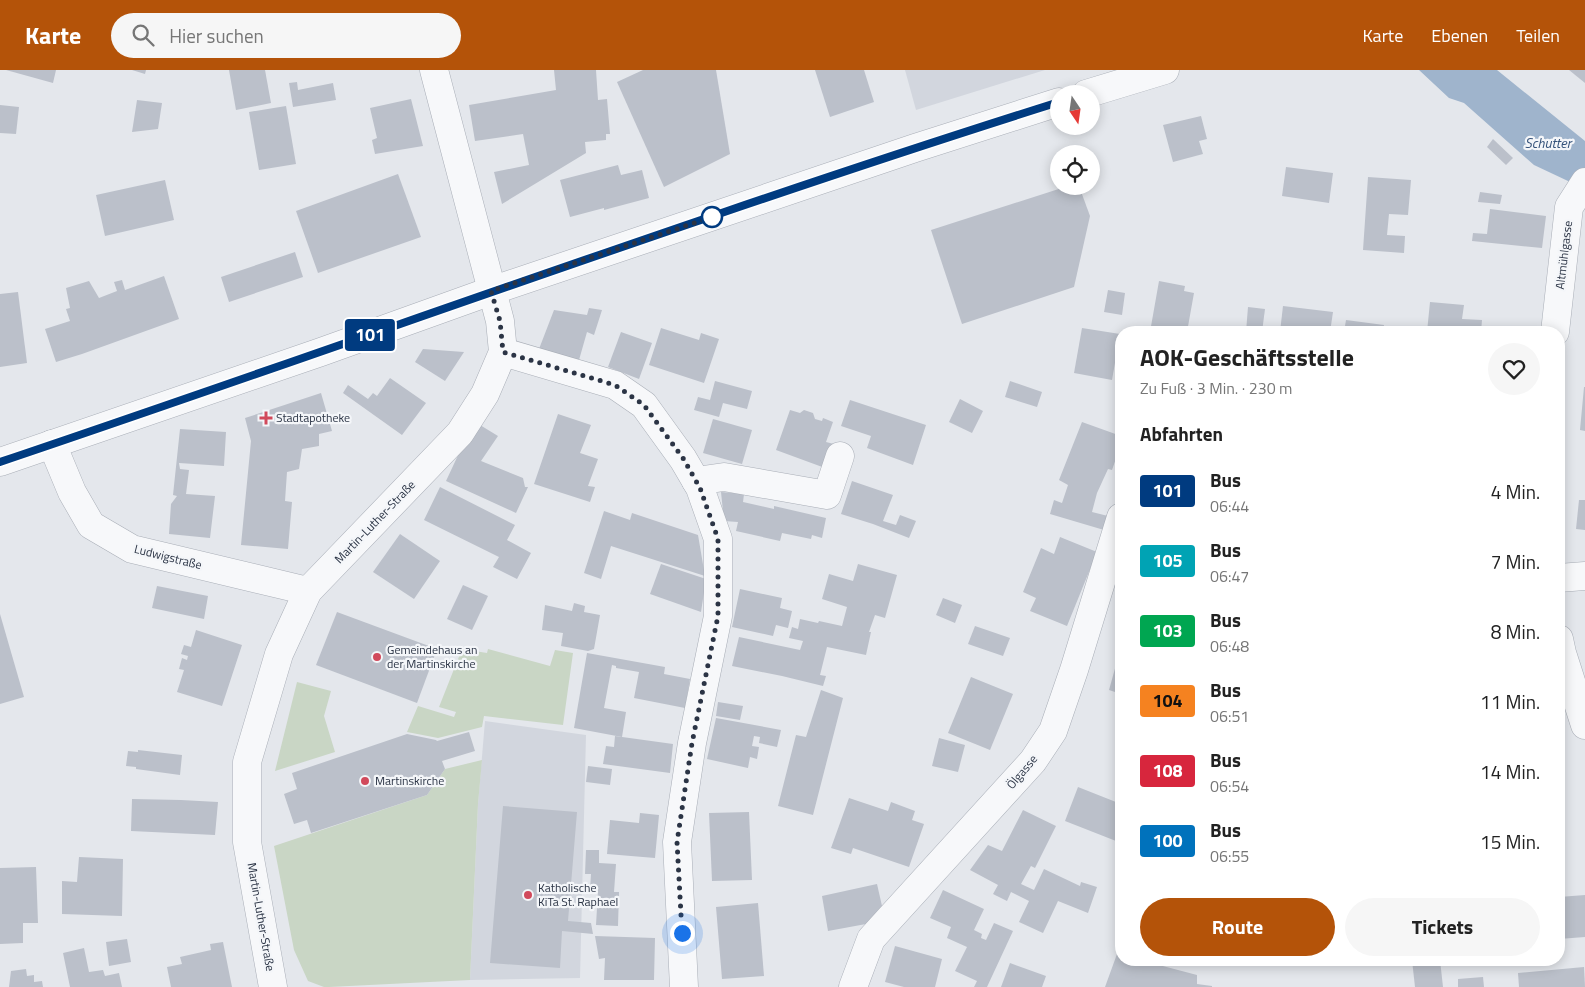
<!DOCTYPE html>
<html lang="de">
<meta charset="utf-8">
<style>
body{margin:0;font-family:"Titillium Web",sans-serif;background:#f6f6f6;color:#222;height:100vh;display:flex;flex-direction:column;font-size:19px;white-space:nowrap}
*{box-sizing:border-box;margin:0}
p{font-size:16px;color:#767676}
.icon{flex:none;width:28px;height:28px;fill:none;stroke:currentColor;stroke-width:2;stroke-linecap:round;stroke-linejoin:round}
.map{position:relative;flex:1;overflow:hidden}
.drawer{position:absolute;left:1115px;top:256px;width:450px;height:640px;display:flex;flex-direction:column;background:#fff;border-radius:20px;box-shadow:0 2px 12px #0003}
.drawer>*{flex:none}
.badge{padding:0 10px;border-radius:4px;font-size:18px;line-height:32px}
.needle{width:32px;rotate:167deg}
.buttons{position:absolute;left:1050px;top:15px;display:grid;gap:10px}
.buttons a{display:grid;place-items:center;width:50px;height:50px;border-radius:50%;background:#fff;box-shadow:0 2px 12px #0003;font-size:25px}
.you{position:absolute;width:25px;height:25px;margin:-12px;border:4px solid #fff;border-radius:50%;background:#1a73e8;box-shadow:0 0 0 8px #1a73e833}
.map>.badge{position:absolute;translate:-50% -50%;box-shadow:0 0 0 2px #fff}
h2{padding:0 25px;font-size:19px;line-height:45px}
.round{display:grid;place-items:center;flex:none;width:52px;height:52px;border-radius:26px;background:#f6f6f6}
.summary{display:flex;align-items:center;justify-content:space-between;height:85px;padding:0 25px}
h1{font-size:24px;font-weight:700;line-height:38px}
.cta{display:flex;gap:10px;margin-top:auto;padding:10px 25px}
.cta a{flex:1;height:58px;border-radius:30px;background:#b45309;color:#fff;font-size:20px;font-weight:700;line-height:58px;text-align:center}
.cta a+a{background:#f6f6f6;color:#222}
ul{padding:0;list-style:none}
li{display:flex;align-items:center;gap:15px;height:70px;padding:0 25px}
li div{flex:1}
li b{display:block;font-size:19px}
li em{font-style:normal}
li .badge{min-width:55px;font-weight:700;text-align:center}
header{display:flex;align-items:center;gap:30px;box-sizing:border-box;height:70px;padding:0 25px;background:#b45309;color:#fff}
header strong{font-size:24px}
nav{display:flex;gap:28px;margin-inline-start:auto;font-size:18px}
.search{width:350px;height:45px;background:#f6f6f6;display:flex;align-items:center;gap:12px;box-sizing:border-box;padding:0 18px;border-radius:28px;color:#767676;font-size:19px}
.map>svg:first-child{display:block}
.built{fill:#d2d6de}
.green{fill:#c9d6c5}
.water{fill:#9fb4cc}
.building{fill:#bbc0ca}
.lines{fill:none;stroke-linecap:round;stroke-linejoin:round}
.minor-casing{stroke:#a9aeb7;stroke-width:29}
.minor{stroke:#f7f8fa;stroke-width:28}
.line-casing{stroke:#fff;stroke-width:11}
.line{stroke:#003b80;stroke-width:8}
.walk{stroke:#2b3445;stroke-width:5;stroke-dasharray:0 9}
.stop-dot{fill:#fff;stroke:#003b80;stroke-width:2.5}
.poi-dot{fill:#d1495b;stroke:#f4f6f9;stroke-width:2}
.labels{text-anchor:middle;stroke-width:4.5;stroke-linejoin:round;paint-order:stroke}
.street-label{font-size:12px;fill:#2b3445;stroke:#f4f6f9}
.poi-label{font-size:12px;fill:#2b3445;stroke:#f4f6f9;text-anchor:start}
.water-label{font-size:14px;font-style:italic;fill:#34527a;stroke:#f4f6f9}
</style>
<header>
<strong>Karte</strong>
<div class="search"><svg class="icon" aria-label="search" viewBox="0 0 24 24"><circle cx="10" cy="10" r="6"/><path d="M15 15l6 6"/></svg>Hier suchen</div>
<nav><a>Karte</a><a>Ebenen</a><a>Teilen</a></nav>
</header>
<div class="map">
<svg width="1585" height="917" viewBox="0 0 1585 917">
<rect width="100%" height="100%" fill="#e4e7ec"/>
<!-- built -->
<g class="built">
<path d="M905,0H1045L916,40Z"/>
<path d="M485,651L586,665L580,908L470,910L478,734Z"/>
</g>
<!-- green -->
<g class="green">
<path d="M462,579L487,583L488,579L550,596L555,580L573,583L563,655L484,646L482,657L438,668L407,662L418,636L454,647L456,642L439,637Z"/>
<path d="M297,612L331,621L324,646L335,682L275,701Z"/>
<path d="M482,690L478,734L470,910L329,917H324L308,911L294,880L274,776L427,725L445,699Z"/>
</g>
<!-- water -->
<path class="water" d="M1419,0H1497L1585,71V119L1534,95L1464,33L1449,28Z"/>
<!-- building -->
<g class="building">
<path d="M6,0H56L53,13Z"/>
<path d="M132,0H146L145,4Z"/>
<path d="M229,0H265L271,33L236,40Z"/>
<path d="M554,0H596L598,30L607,29L610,64H606V70L585,72L586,83L502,134L494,102L529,95L523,64L475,71L469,35L556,20Z"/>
<path d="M643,0H716L730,84L664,117L617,12Z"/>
<path d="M815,0H864L874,32L830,47Z"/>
<path d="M1569,0H1585V13Z"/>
<path d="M297,12L298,20L333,13L336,30L293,37L289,13Z"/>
<path d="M411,29L423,76L375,84L372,70L377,68L370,38Z"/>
<path d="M137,30L162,33L158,59L132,62Z"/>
<path d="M0,35L19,37L16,64L0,63Z"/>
<path d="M286,36L296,94L259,100L249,42Z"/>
<path d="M1201,46L1207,69L1199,71L1203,84L1173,92L1163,55Z"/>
<path d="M1493,69L1513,88L1506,95L1487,77Z"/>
<path d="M618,95L621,105L642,100L649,128L604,140V138L570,147L560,110Z"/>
<path d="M1286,97L1333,103L1329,133L1282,126Z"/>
<path d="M398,104L421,167L318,203L296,141Z"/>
<path d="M1368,107L1411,110L1408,145L1389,144L1387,165L1405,166L1404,183L1363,180Z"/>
<path d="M165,110L174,150L105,166L96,125Z"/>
<path d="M1068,116H1079L1090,146L1074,217L962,254L931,160Z"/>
<path d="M1480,122L1502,125L1500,134L1478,132Z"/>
<path d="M1490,139L1546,146L1542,178L1472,171L1473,163L1487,164Z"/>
<path d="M295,182L303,207L229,232L221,207Z"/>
<path d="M164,206L179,249L82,284L56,292L45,259L70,251L66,239L70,238L66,218L89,211L99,228L117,221L114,212L122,210L125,220Z"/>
<path d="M1159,211L1185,216L1184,221L1194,223L1187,262H1150Z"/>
<path d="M1108,220L1125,223L1122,245L1104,242Z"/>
<path d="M18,222L27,293L0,297V224Z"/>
<path d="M1430,232L1464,235L1462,249L1482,250L1481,262H1427Z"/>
<path d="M1283,236L1333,242L1330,262H1280Z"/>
<path d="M1248,237L1265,239L1262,262H1246Z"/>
<path d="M589,238L602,240L594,265L587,262L579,290L539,279L554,240L587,245Z"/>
<path d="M1346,250L1384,255L1383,262H1344Z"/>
<path d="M661,258L699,270L701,263L719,269L704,313L649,295Z"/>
<path d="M1082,258L1120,264L1112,310L1074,303Z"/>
<path d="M621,262L652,273L639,309L608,297Z"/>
<path d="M423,279L464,282L445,311L415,292Z"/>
<path d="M390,308L426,333L402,365L343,323L348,315L368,329L373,323L377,326Z"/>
<path d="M715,311L752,321L747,339L723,333L719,347L694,340L698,327L710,330Z"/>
<path d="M1010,311L1042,322L1037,337L1005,327Z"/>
<path d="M1584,317H1585V361L1580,360Z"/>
<path d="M321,323L332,361L319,364V376L302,379L299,399L287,402L285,431L292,432L288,479L241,475L251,371L245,348Z"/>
<path d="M960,329L983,341L972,363L949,352Z"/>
<path d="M850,330L926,355L913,395L867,378L871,366L841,356Z"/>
<path d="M790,340L800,343L804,340L813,343L815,349L822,351L823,348L833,352L826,372L834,374L825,398L776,380Z"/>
<path d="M558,344L591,355L580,383L598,389L588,416L595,417L590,432L534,414Z"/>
<path d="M713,349L752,360L742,394L703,383Z"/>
<path d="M1082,352L1121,366V374L1112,400L1108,399L1097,423L1092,442L1108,446L1104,460L1050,444L1054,430L1062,433L1068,415L1059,410Z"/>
<path d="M480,355L498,366L481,391L523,408L525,417H528L516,443L446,411L460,381Z"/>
<path d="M180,359L226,362L224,396L179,393L180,399L189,400L186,424L215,426L210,468L169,464L171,434L177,426L173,425Z"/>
<path d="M852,411L893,425L883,451L896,455L900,445L916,451L909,468L873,454L841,444Z"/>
<path d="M440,417L515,455L507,470L531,483L517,509L493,497L499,487L424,450Z"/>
<path d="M721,422L744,424L743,432L774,439V436L826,448L822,468L812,465L811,469L782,463L780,471L736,461L738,452L724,451Z"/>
<path d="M1579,430H1585V460L1576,459Z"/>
<path d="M604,441L630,450L632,443L698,465L705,506L611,476L601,509L584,503Z"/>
<path d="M400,464L440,491L414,529L373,502Z"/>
<path d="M1060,467L1097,482L1067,556L1030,541L1036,528L1023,522L1041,478L1054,484Z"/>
<path d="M661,494L706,509L701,542L650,524Z"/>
<path d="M858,494L897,505L885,548L875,545L869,562H871L866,585L827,577L820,605L826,606L823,616L782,606L732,596L739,567L800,580L803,571L789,568L792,557L798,559L800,549L818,553L819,551L842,556L847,537L822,529L829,504L853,511Z"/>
<path d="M463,515L488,526L472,560L447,549Z"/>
<path d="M157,516L208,526L204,549L152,538Z"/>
<path d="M740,519L782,528L780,538L792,541L788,558L776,555L773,566L732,557Z"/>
<path d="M943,528L962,535L955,553L936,545Z"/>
<path d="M574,533L585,536L584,542L600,545L594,579L588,581L561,576L563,563L542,560L545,535L572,541Z"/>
<path d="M337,542L437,579L417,633L316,595Z"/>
<path d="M0,544L24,627L0,634Z"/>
<path d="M975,556L1010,568L1003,586L968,574Z"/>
<path d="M196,560L242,575L222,636L177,622L184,600L179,599L182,588L187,590L188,586L181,584L184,575L191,577Z"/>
<path d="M1121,577V624L1109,620Z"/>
<path d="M587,583L665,597L664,604L690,609L685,638L634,628L639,602L616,598V596L612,595L604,638L626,642L622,667L574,658Z"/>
<path d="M971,607L1013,624L990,680L948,663Z"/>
<path d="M821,620L843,628L813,745L778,736L796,665L806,667Z"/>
<path d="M718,632L743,636L740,650L716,646Z"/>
<path d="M716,648L781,660L777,677L759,673L760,667L754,666L752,676L759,677L757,689L750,687L748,698L707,689Z"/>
<path d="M469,662L475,681L442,691L445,699L427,725L311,763L307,750L294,754L284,724L297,719L292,703L407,664L436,670L437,671Z"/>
<path d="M615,666L673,674L670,703L603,694L606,676L614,677Z"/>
<path d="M939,668L965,675L958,702L932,696Z"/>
<path d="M138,680L182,685L180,705L136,699V697L126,696L128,681L138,682Z"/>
<path d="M588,696L612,699L610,715L586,712Z"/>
<path d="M1559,701H1564L1560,735H1559Z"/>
<path d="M1078,717L1121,734V770L1117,768L1116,771L1065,751Z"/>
<path d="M849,728L888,741L891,732L915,741L912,750L924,754L909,797L853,778L851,784L831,778Z"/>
<path d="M132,729L181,730L218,732L215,765L131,761Z"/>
<path d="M503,736L577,742L568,851L591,853L593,864L562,861L560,898L490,893Z"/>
<path d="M1023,740L1056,756L1035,798L1031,796L1021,814L1034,820L1044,799L1080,816L1081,812L1097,817L1088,843L1058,831L1043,863L1019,852L1029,831L1011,822L1007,831L993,824L998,815L970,800L988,775L1002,781Z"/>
<path d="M749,742L752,810L712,811L709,743Z"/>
<path d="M640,743L659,745L655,788L607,784L610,750L639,753Z"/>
<path d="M586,780H599V793L616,794L614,822H619L618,856L596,855L598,821L590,820L591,804H585Z"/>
<path d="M79,787L123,789L122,846L62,844V811L77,812Z"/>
<path d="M36,797L38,853H23V873L0,874V798Z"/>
<path d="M877,814L882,836L866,854L828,861L822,826Z"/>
<path d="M943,820L984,839L974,860L982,864L981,868L986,870L994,853L1013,861L987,917H974L977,911L955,901L967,877L947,868L951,857L930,848Z"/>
<path d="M1585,825V867L1559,869V827Z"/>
<path d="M758,833L764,906L722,909L716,837Z"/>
<path d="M595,866L655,868L654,910H604L605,888L599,889Z"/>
<path d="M127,869L131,892L109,896L106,872Z"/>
<path d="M223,872L232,917H171L167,897L182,894L180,887L211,880L210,874Z"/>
<path d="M895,876L942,889L935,917H904L885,912Z"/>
<path d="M84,878L89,902L103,900L105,906L119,903L122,917H70L63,883Z"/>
<path d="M1117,884L1121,885V890H1140L1197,905V914L1212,916V917H1105Z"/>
<path d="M1378,890H1394V893L1377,891Z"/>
<path d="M1412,890H1440L1443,917H1415Z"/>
<path d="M1010,893L1046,906L1042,917H1001Z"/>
<path d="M1584,897L1585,917H1519L1518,903Z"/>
<path d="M26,899L27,906L34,905V912L42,911L43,917H9L11,901Z"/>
<path d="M1483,907L1484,917H1458V909Z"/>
</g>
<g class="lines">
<!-- minor casing -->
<g class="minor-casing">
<g id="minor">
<path d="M1086,24L1165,0"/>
<path d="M1555,262L1569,137L1585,112"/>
<path d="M503,282L615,315L644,335L683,389L700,418L718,469V546L692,673L677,772L684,917"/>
<path d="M52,374L72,422L91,455L132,479L308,521"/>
<path d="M0,392L321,282L491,221L915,78L1059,32"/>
<path d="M696,411L724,407L827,425L840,386"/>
<path d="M1559,508L1585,506"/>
<path d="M1559,569L1562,583L1585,655"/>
<path d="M273,917L247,772V692L279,584L308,521L460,363L485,324L503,282L500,251L434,0"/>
<path d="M853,917L871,869L1033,691L1053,661L1074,600L1121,447"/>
</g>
</g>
<!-- minor -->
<use href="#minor" class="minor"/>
</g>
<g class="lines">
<!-- line casing -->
<g class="line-casing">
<path id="line" d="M0,392C353,273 703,144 1059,32"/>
</g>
<!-- line -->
<use href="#line" class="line"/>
<!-- walk -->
<path class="walk" d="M682,863L677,772L692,673L718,546V469L700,418L683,388L644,335L615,315L503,282L500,251L491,221L715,146L712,147"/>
</g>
<!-- markers -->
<circle class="stop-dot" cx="712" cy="147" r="10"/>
<g class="poi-dot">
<path d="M263.5 340.5h5v5h5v5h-5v5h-5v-5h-5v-5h5z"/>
<circle cx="377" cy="587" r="5"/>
<circle cx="365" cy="711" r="5"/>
<circle cx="528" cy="825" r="5"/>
</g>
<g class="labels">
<!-- street labels -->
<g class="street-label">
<text transform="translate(1564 185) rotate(-83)" y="4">Altmühlgasse</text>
<text transform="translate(375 452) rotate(-46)" y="4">Martin-Luther-Straße</text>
<text transform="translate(168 487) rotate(14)" y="4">Ludwigstraße</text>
<text transform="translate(1022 702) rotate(-50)" y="4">Ölgasse</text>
<text transform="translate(261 847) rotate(80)" y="4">Martin-Luther-Straße</text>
</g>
<!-- poi labels -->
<g class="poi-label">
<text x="276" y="352">Stadtapotheke</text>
<text x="387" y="584">Gemeindehaus an<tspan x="387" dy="14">der Martinskirche</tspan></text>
<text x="375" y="715">Martinskirche</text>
<text x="538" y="822">Katholische<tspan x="538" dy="14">KiTa St. Raphael</tspan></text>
</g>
<!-- water labels -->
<g class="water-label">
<text x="1548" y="78">Schutter</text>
</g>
</g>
</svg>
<div class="buttons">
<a><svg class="needle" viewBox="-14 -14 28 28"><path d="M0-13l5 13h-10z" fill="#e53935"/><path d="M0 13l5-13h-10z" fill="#767676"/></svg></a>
<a><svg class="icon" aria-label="locate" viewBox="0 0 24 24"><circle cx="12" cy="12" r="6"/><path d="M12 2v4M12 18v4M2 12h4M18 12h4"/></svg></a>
</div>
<div class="you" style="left:682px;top:863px"></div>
<b class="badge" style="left:370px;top:265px;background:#003b80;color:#fff">101</b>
<section class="drawer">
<div class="summary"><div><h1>AOK-Geschäftsstelle</h1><p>Zu Fuß · 3 Min. · 230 m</p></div><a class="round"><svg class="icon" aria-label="heart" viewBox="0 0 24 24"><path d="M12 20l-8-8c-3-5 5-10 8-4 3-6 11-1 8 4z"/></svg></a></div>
<h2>Abfahrten</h2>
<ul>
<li><span class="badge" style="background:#003b80;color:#fff">101</span><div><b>Bus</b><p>06:44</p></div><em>4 Min.</em></li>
<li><span class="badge" style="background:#00a3b4;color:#fff">105</span><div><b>Bus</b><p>06:47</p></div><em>7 Min.</em></li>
<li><span class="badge" style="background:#00a651;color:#fff">103</span><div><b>Bus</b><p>06:48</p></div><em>8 Min.</em></li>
<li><span class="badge" style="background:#f58220;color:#111">104</span><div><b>Bus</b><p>06:51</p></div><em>11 Min.</em></li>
<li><span class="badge" style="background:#d7263d;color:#fff">108</span><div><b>Bus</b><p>06:54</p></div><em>14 Min.</em></li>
<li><span class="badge" style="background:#0072bc;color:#fff">100</span><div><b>Bus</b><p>06:55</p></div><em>15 Min.</em></li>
</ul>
<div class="cta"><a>Route</a><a>Tickets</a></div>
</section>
</div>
